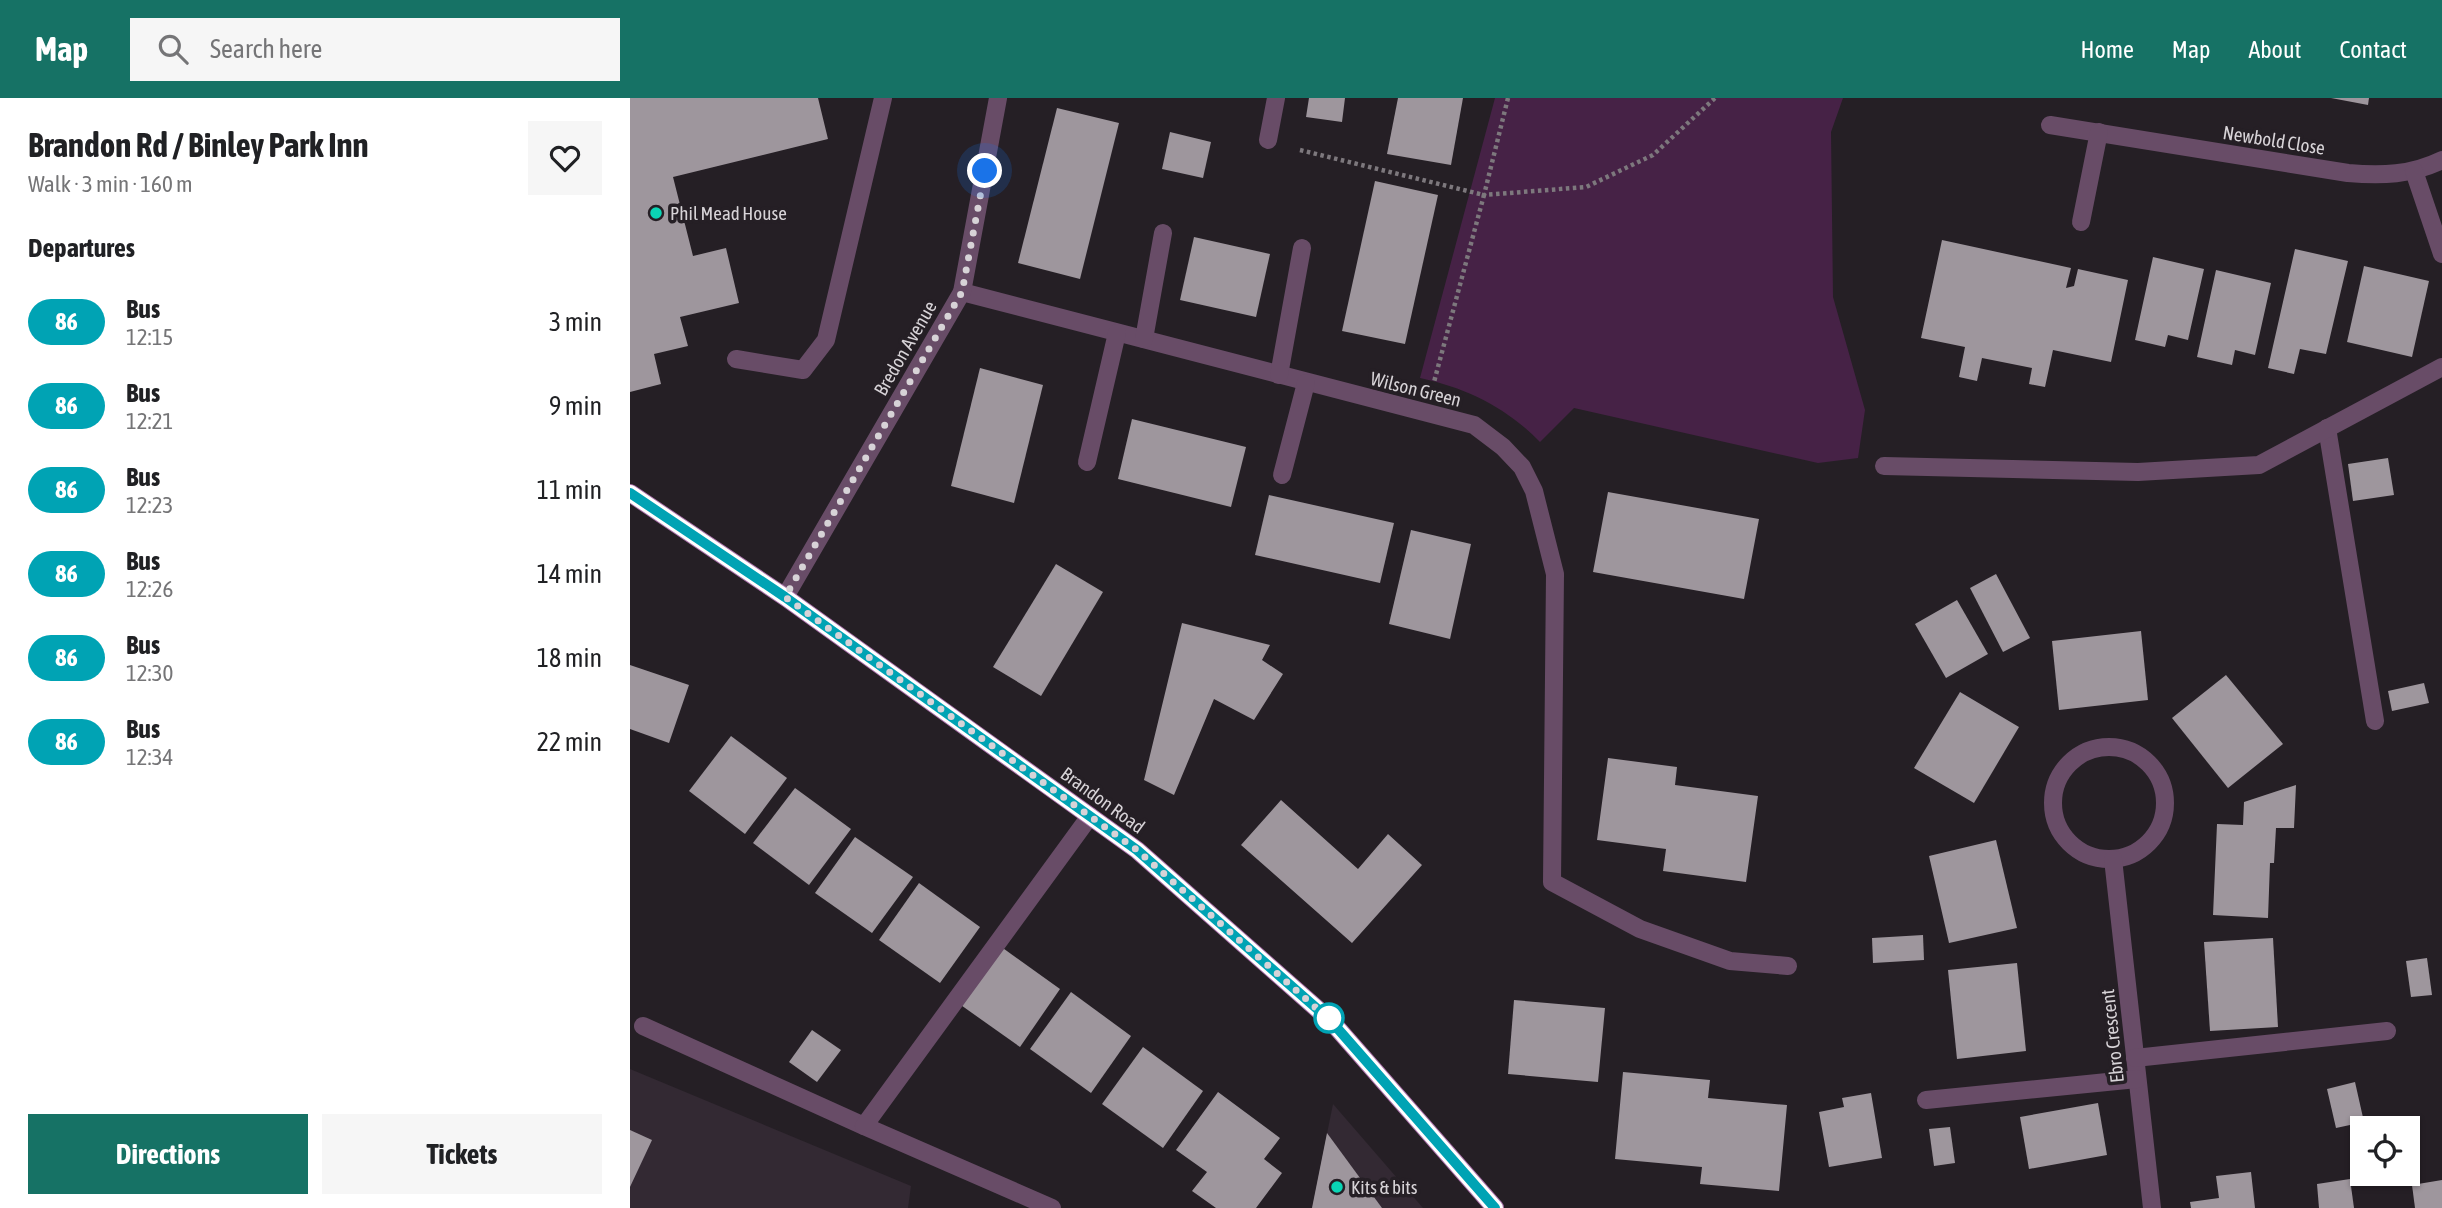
<!DOCTYPE html>
<meta charset="utf-8">
<style>
body{margin:0;font-family:"Asap Condensed",sans-serif;background:#f6f6f6;color:#202124;height:100vh;display:flex;flex-direction:column;font-size:26px;white-space:nowrap}
*{box-sizing:border-box;margin:0}
p{font-size:23px;color:#757577}
.icon{flex:none;width:38px;height:38px;fill:none;stroke:currentColor;stroke-width:2;stroke-linecap:round;stroke-linejoin:round}
.map{position:relative;flex:1;overflow:hidden}
.side{display:flex;flex-direction:column;background:#fff;width:630px}
.side>*{flex:none}
.badge{padding:0 14px;border-radius:23px;font-size:24px;line-height:46px}
.fabs{position:absolute;left:1720px;top:1018px;display:grid;gap:14px}
.fabs a{display:grid;place-items:center;width:70px;height:70px;border-radius:0px;background:#fff;box-shadow:0 2px 5px #0004;font-size:35px}
.you{position:absolute;width:35px;height:35px;margin:-18px;border:5px solid #fff;border-radius:50%;background:#1a73e8;box-shadow:0 0 0 10px #1a73e833}
.map>.badge{position:absolute;translate:-50% -50%;box-shadow:0 0 0 4px #fff}
h2{padding:0 28px;font-size:26px;line-height:63px}
.round{display:grid;place-items:center;flex:none;width:74px;height:74px;border-radius:0px;background:#f6f6f6}
.summary{display:flex;align-items:center;justify-content:space-between;height:119px;padding:0 28px}
h1{font-size:33px;font-weight:700;line-height:52px}
.cta{display:flex;gap:14px;margin-top:auto;padding:14px 28px}
.cta a{flex:1;height:80px;border-radius:0px;background:#167265;color:#fff;font-size:28px;font-weight:700;line-height:80px;text-align:center}
.cta a+a{background:#f6f6f6;color:#202124}
ul{padding:0;list-style:none}
li{display:flex;align-items:center;gap:21px;height:84px;padding:0 28px}
li div{flex:1}
li b{display:block;font-size:26px}
li em{font-style:normal}
li .badge{min-width:77px;font-weight:700;text-align:center}
header{display:flex;align-items:center;gap:42px;box-sizing:border-box;height:98px;padding:0 35px;background:#167265;color:#fff}
header strong{font-size:33px}
nav{display:flex;gap:38px;margin-inline-start:auto;font-size:24px}
.search{width:490px;height:63px;background:#f6f6f6;display:flex;align-items:center;gap:18px;box-sizing:border-box;padding:0 24px;border-radius:0px;color:#757577;font-size:26px}
main{display:flex;flex:1;min-height:0}
.map>svg:first-child{display:block}
.built{fill:#332933}
.green{fill:#462246}
.building{fill:#9e969d}
.lines{fill:none;stroke-linecap:round;stroke-linejoin:round}
.path{stroke:#7d787d;stroke-width:4.5;stroke-dasharray:3.5 3.5;stroke-linecap:butt}
.minor{stroke:#684c67;stroke-width:18}
.major{stroke:#ae76ae;stroke-width:18}
.line-casing{stroke:#fff;stroke-width:16}
.line{stroke:#00a3b4;stroke-width:10}
.walk{stroke:#d7d3d7;stroke-width:7;stroke-dasharray:0 12.6}
.poi-dot{fill:#0ad5b5;stroke:#251f25;stroke-width:2.5}
.stop-dot{fill:#fff;stroke:#00a3b4;stroke-width:3.5}
.labels{text-anchor:middle;stroke-width:7;stroke-linejoin:round;paint-order:stroke}
.street-label{font-size:19px;fill:#d7d3d7;stroke:#251f25}
.poi-label{font-size:19px;fill:#d7d3d7;stroke:#251f25;text-anchor:start}
</style>
<header>
<strong>Map</strong>
<div class="search"><svg class="icon" aria-label="search" viewBox="0 0 24 24"><circle cx="10" cy="10" r="6"/><path d="M15 15l6 6"/></svg>Search here</div>
<nav><a>Home</a><a>Map</a><a>About</a><a>Contact</a></nav>
</header>
<main>
<section class="side">
<div class="summary"><div><h1>Brandon Rd / Binley Park Inn</h1><p>Walk · 3 min · 160 m</p></div><a class="round"><svg class="icon" aria-label="heart" viewBox="0 0 24 24"><path d="M12 20l-8-8c-3-5 5-10 8-4 3-6 11-1 8 4z"/></svg></a></div>
<h2>Departures</h2>
<ul>
<li><span class="badge" style="background:#00a3b4;color:#fff">86</span><div><b>Bus</b><p>12:15</p></div><em>3 min</em></li>
<li><span class="badge" style="background:#00a3b4;color:#fff">86</span><div><b>Bus</b><p>12:21</p></div><em>9 min</em></li>
<li><span class="badge" style="background:#00a3b4;color:#fff">86</span><div><b>Bus</b><p>12:23</p></div><em>11 min</em></li>
<li><span class="badge" style="background:#00a3b4;color:#fff">86</span><div><b>Bus</b><p>12:26</p></div><em>14 min</em></li>
<li><span class="badge" style="background:#00a3b4;color:#fff">86</span><div><b>Bus</b><p>12:30</p></div><em>18 min</em></li>
<li><span class="badge" style="background:#00a3b4;color:#fff">86</span><div><b>Bus</b><p>12:34</p></div><em>22 min</em></li>
</ul>
<div class="cta"><a>Directions</a><a>Tickets</a></div>
</section>
<div class="map">
<svg width="1812" height="1110" viewBox="0 0 1812 1110">
<rect width="100%" height="100%" fill="#251f25"/>
<!-- built -->
<g class="built">
<path d="M0,971L281,1088L278,1110H0Z"/>
<path d="M703,1006L793,1110H682Z"/>
</g>
<!-- green -->
<path class="green" d="M865,0H1213L1201,34L1203,199L1235,312L1228,360L1188,365L944,310L910,344C877,310 837,290 790,280Z"/>
<!-- building -->
<g class="building">
<path d="M0,0H188L198,41L43,79L63,158L96,150L109,205L50,219L58,248L24,256L31,286L0,294Z"/>
<path d="M679,0H715L712,24L676,19Z"/>
<path d="M768,0H833L821,67L757,56Z"/>
<path d="M1701,0H1739L1738,7Z"/>
<path d="M427,10L489,25L450,181L388,165Z"/>
<path d="M540,34L581,44L573,80L532,71Z"/>
<path d="M745,83L808,97L775,246L712,233Z"/>
<path d="M564,139L640,156L626,219L550,202Z"/>
<path d="M1312,142L1441,170L1436,190L1444,188L1448,171L1498,182L1481,264L1423,252L1415,289L1399,286L1402,270L1352,260L1347,283L1329,279L1335,249L1291,240Z"/>
<path d="M1665,151L1718,163L1696,256L1670,251L1664,276L1638,270Z"/>
<path d="M1523,159L1574,171L1558,242L1538,237L1535,249L1505,242Z"/>
<path d="M1734,168L1799,183L1782,259L1717,244Z"/>
<path d="M1586,172L1641,185L1625,257L1605,252L1602,267L1567,259Z"/>
<path d="M350,270L413,287L384,405L321,388Z"/>
<path d="M502,321L616,349L601,409L488,381Z"/>
<path d="M1758,360L1764,397L1723,403L1718,366Z"/>
<path d="M978,394L1129,421L1114,501L963,474Z"/>
<path d="M639,397L764,425L750,485L625,457Z"/>
<path d="M781,432L841,446L820,541L759,526Z"/>
<path d="M426,466L473,494L411,598L363,569Z"/>
<path d="M1366,476L1400,540L1373,554L1340,490Z"/>
<path d="M1327,502L1358,556L1316,580L1285,526Z"/>
<path d="M552,525L640,547L632,562L653,576L624,622L584,601L544,697L514,682Z"/>
<path d="M1511,533L1518,602L1429,612L1422,543Z"/>
<path d="M0,567L59,587L39,645L0,631Z"/>
<path d="M1596,577L1653,646L1598,690L1542,620Z"/>
<path d="M1794,585L1799,605L1762,613L1758,593Z"/>
<path d="M1330,594L1389,629L1344,705L1284,670Z"/>
<path d="M101,638L157,680L115,736L59,693Z"/>
<path d="M978,660L1047,669L1045,687L1128,698L1116,784L1033,773L1036,751L967,742Z"/>
<path d="M1666,687L1664,730H1646L1644,765H1640L1638,820L1583,817L1587,726L1613,727L1614,704Z"/>
<path d="M165,690L221,731L179,787L123,745Z"/>
<path d="M651,702L728,771L758,736L792,767L722,845L611,747Z"/>
<path d="M225,739L283,779L242,835L185,795Z"/>
<path d="M1366,742L1387,830L1319,845L1299,758Z"/>
<path d="M289,785L350,829L310,885L249,842Z"/>
<path d="M1293,837L1294,862L1243,865L1242,840Z"/>
<path d="M1643,840L1648,929L1580,933L1574,844Z"/>
<path d="M370,848L430,891L390,949L328,905Z"/>
<path d="M1797,860L1802,897L1781,899L1776,863Z"/>
<path d="M1387,865L1396,953L1327,961L1318,872Z"/>
<path d="M441,894L501,938L461,995L400,951Z"/>
<path d="M884,902L975,910L968,984L878,976Z"/>
<path d="M182,932L211,952L187,984L159,964Z"/>
<path d="M513,949L573,993L533,1050L472,1006Z"/>
<path d="M993,974L1080,982L1078,1000L1157,1007L1149,1093L1070,1086L1072,1069L985,1061Z"/>
<path d="M1725,984L1734,1024L1706,1030L1697,991Z"/>
<path d="M588,994L650,1040L634,1061L652,1075L626,1110H586L562,1093L577,1074L546,1052Z"/>
<path d="M1241,995L1252,1060L1199,1069L1189,1014L1214,1009L1212,1000Z"/>
<path d="M1468,1005L1477,1057L1399,1071L1390,1019Z"/>
<path d="M1320,1029L1325,1065L1304,1068L1299,1031Z"/>
<path d="M0,1032L22,1042L0,1089Z"/>
<path d="M697,1035L752,1110H682Z"/>
<path d="M1621,1074L1625,1110H1561L1560,1104L1589,1100L1586,1078Z"/>
<path d="M1720,1081L1724,1110H1689L1687,1086Z"/>
<path d="M1812,1082V1110H1785L1782,1087Z"/>
</g>
<g class="lines">
<!-- path -->
<g class="path">
<path d="M878,0L854,97L956,89L1023,57L1085,0"/>
<path d="M670,52L854,97L804,284"/>
</g>
<!-- minor -->
<g class="minor">
<path d="M1420,27L1718,75C1752,78 1781,77 1812,62"/>
<path d="M638,42L646,0"/>
<path d="M1784,73L1812,156"/>
<path d="M1451,124L1469,34"/>
<path d="M332,194L844,327L873,349L892,369L904,393L925,476L922,784L1010,831L1100,863L1158,868"/>
<path d="M514,241L533,135"/>
<path d="M106,261L173,272L196,242L253,0"/>
<path d="M649,277L672,150"/>
<path d="M1697,330L1745,623"/>
<path d="M457,364L487,235"/>
<path d="M1254,368L1508,374L1629,367L1812,269"/>
<path d="M652,377L676,285"/>
<path d="M155,499L332,194L368,0"/>
<circle cx="1479" cy="705" r="56"/>
<path d="M1483,761L1522,1110"/>
<path d="M13,928L234,1028"/>
<path d="M1505,960L1757,933"/>
<path d="M1296,1002L1507,981"/>
<path d="M422,1110L234,1028L460,718"/>
</g>
<!-- major -->
<path class="major" d="M0,395L155,499L507,752L701,923L865,1110"/>
</g>
<g class="lines">
<!-- line casing -->
<g class="line-casing">
<path id="line" d="M0,395L155,499L507,752L701,923L865,1110"/>
</g>
<!-- line -->
<use href="#line" class="line"/>
<!-- walk -->
<path class="walk" d="M355,73L332,194L155,499L507,752L701,923L699,920"/>
</g>
<!-- markers -->
<g class="poi-dot">
<circle cx="26" cy="115" r="7"/>
<circle cx="707" cy="1089" r="7"/>
</g>
<circle class="stop-dot" cx="699" cy="920" r="14"/>
<g class="labels">
<!-- street labels -->
<g class="street-label">
<text transform="translate(1644 42) rotate(9)" y="7">Newbold Close</text>
<text transform="translate(275 250) rotate(-60)" y="7">Bredon Avenue</text>
<text transform="translate(786 291) rotate(14)" y="7">Wilson Green</text>
<text transform="translate(473 702) rotate(36)" y="7">Brandon Road</text>
<text transform="translate(1482 938) rotate(-96)" y="7">Ebro Crescent</text>
</g>
<!-- poi labels -->
<g class="poi-label">
<text x="40" y="122">Phil Mead House</text>
<text x="721" y="1096">Kits &amp; bits</text>
</g>
</g>
</svg>
<div class="fabs">
<a><svg class="icon" aria-label="locate" viewBox="0 0 24 24"><circle cx="12" cy="12" r="6"/><path d="M12 2v4M12 18v4M2 12h4M18 12h4"/></svg></a>
</div>
<div class="you" style="left:355px;top:73px"></div>
</div>
</main>
